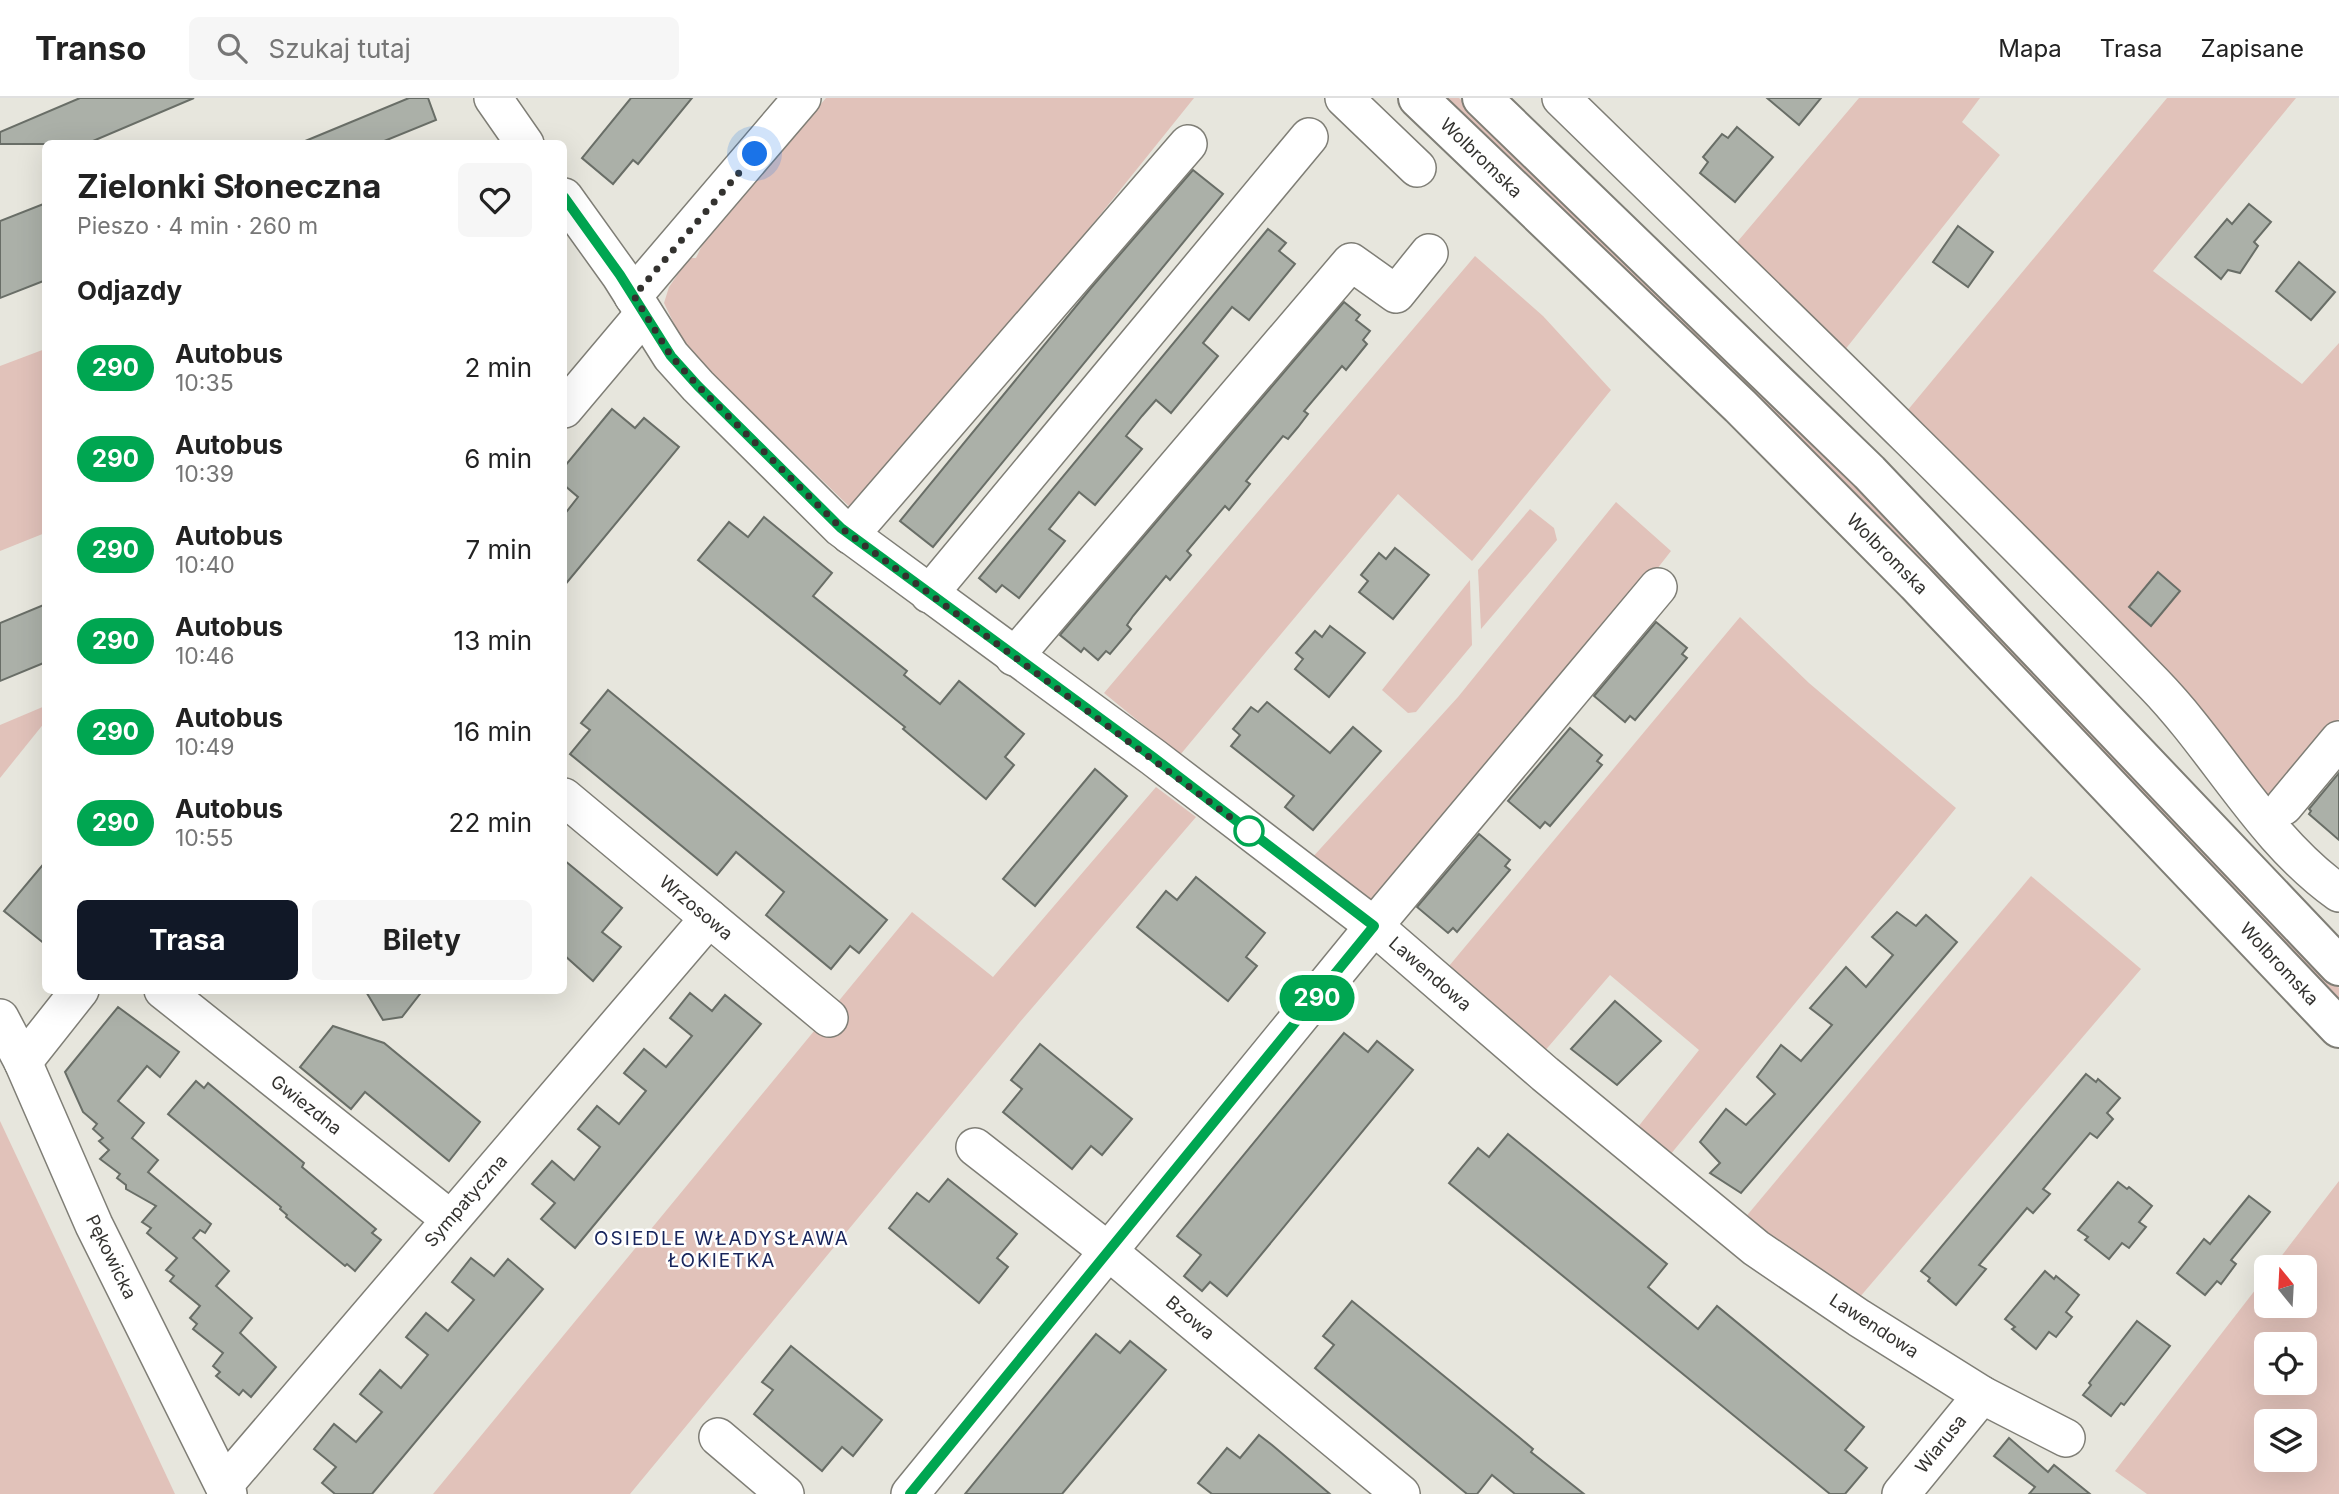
<!DOCTYPE html>
<html lang="pl">
<meta charset="utf-8">
<style>
body{margin:0;font-family:Inter,sans-serif;background:#f6f6f6;color:#222;height:100vh;display:flex;flex-direction:column;font-size:26px;white-space:nowrap}
*{box-sizing:border-box;margin:0}
p{font-size:23px;color:#767676}
.icon{flex:none;width:38px;height:38px;fill:none;stroke:currentColor;stroke-width:2;stroke-linecap:round;stroke-linejoin:round}
.map{position:relative;flex:1;overflow:hidden}
.side{position:absolute;left:42px;top:42px;width:525px;height:854px;display:flex;flex-direction:column;background:#fff;border-radius:10px;box-shadow:0 7px 28px #0002}
.side>*{flex:none}
.badge{padding:0 14px;border-radius:23px;font-size:24px;line-height:46px}
.needle{width:46px;rotate:342deg}
.buttons{position:absolute;left:2254px;top:1157px;display:grid;gap:14px}
.buttons a{display:grid;place-items:center;width:63px;height:63px;border-radius:10px;background:#fff;box-shadow:0 7px 28px #0002;font-size:35px}
.you{position:absolute;width:35px;height:35px;margin:-18px;border:5px solid #fff;border-radius:50%;background:#1a73e8;box-shadow:0 0 0 10px #1a73e833}
.map>.badge{position:absolute;translate:-50% -50%;box-shadow:0 0 0 4px #fff}
h2{padding:0 35px;font-size:26px;line-height:63px}
.round{display:grid;place-items:center;flex:none;width:74px;height:74px;border-radius:10px;background:#f6f6f6}
.overview{display:flex;align-items:center;justify-content:space-between;height:119px;padding:0 35px}
h1{font-size:33px;font-weight:700;line-height:52px}
.action{display:flex;gap:14px;margin-top:auto;padding:14px 35px}
.action a{flex:1;height:80px;border-radius:10px;background:#111827;color:#fff;font-size:28px;font-weight:700;line-height:80px;text-align:center}
.action a+a{background:#f6f6f6;color:#222}
ul{padding:0;list-style:none}
li{display:flex;align-items:center;gap:21px;height:91px;padding:0 35px}
li div{flex:1}
li b{display:block;font-size:26px}
li em{font-style:normal}
li .badge{min-width:77px;font-weight:700;text-align:center}
header{display:flex;align-items:center;gap:42px;box-sizing:border-box;height:98px;padding:0 35px;background:#fff;border-bottom:2px solid #e0e0e0}
header strong{font-size:33px}
nav{display:flex;gap:38px;margin-inline-start:auto;font-size:24px}
.search{width:490px;height:63px;background:#f6f6f6;display:flex;align-items:center;gap:18px;box-sizing:border-box;padding:0 24px;border-radius:10px;color:#767676;font-size:26px}
.map>svg:first-child{display:block}
.green{fill:#e1c2ba;fill-rule:evenodd}
.building{fill:#abb0a8;stroke:#696e67;stroke-width:2}
.lines{fill:none;stroke-linecap:round;stroke-linejoin:round}
.minor-casing{stroke:#7f7e76;stroke-width:40}
.major-casing{stroke:#7f7e76;stroke-width:42}
.minor{stroke:#fff;stroke-width:37}
.major{stroke:#fff;stroke-width:38}
.line-casing{stroke:#fff;stroke-width:16}
.line{stroke:#00a651;stroke-width:10}
.walk{stroke:#33322f;stroke-width:7;stroke-dasharray:0 12.6}
.stop-dot{fill:#fff;stroke:#00a651;stroke-width:3.5}
.labels{text-anchor:middle;stroke-width:5;stroke-linejoin:round;paint-order:stroke}
.street-label{font-size:18px;fill:#33322f;stroke:#fff}
.neighbourhood-label{font-size:19px;letter-spacing:2px;fill:#18255c;stroke:#fff}
</style>
<header>
<strong>Transo</strong>
<div class="search"><svg class="icon" aria-label="search" viewBox="0 0 24 24"><circle cx="10" cy="10" r="6"/><path d="M15 15l6 6"/></svg>Szukaj tutaj</div>
<nav><a>Mapa</a><a>Trasa</a><a>Zapisane</a></nav>
</header>
<div class="map">
<svg width="2339" height="1396" viewBox="0 0 2339 1396">
<rect width="100%" height="100%" fill="#e7e6dd"/>
<!-- green -->
<g class="green">
<path d="M826,0H1194L998,244L856,415L675,240L679,236L664,205L669,189L689,160H696L704,143Z"/>
<path d="M1445,0H1459L1937,467L2339,890V902L1929,471L1805,346Z"/>
<path d="M1859,0H1980L1962,24L2000,57L1844,253L1733,149Z"/>
<path d="M2167,0H2296L2153,173L2302,286L2339,245V621L2269,705L1907,313Z"/>
<path d="M1475,158L1543,218L1611,292L1472,463L1398,396L1180,657L1104,595Z"/>
<path d="M45,251V435L0,453V268Z"/>
<path d="M1616,404L1671,453L1515,653L1381,815L1311,761L1458,599Z"/>
<path d="M1530,411L1554,430L1557,442L1481,531L1478,472Z"/>
<path d="M1470,482L1472,547L1416,614L1408,615L1382,592Z"/>
<path d="M1740,519L1809,585L1956,710L1670,1057L1634,1034L1699,952L1610,877L1543,955L1449,868Z"/>
<path d="M45,608V624L0,680V627Z"/>
<path d="M1156,689L1196,719L1020,924L630,1396H433L912,814L993,879Z"/>
<path d="M2031,778L2141,871L1859,1200L1744,1121Z"/>
<path d="M0,1023L175,1396H0Z"/>
<path d="M2339,1083V1396H2147L2115,1373L2266,1178V1208H2305V1169H2273ZM2266,1246H2305V1284H2266ZM2266,1323H2305V1362H2266Z"/>
</g>
<!-- building -->
<g class="building">
<path d="M80,0H194L86,46H0V34Z"/>
<path d="M409,0H428L436,22L377,46H298Z"/>
<path d="M631,0H692L638,66L633,62L613,86L582,60Z"/>
<path d="M1767,0H1821L1799,27Z"/>
<path d="M1737,29L1773,59L1735,104L1700,75L1708,64L1703,59L1722,36L1728,40Z"/>
<path d="M1193,72L1223,96L933,449L900,423L1091,190Z"/>
<path d="M46,105V182L0,200V123Z"/>
<path d="M2249,106L2271,124L2254,144L2258,148L2240,175L2228,172L2221,181L2195,159L2227,121L2232,126Z"/>
<path d="M1958,128L1993,154L1968,189L1933,164Z"/>
<path d="M1268,131L1286,145L1279,153L1295,166L1249,222L1232,209L1203,245L1218,258L1171,315L1156,302L1142,318L1126,338L1142,351L1095,407L1079,394L1049,431L1065,443L1019,500L1002,487L996,494L979,480Z"/>
<path d="M2299,164L2335,194L2311,222L2276,193Z"/>
<path d="M1344,204L1360,217L1356,222L1370,233L1363,242L1367,246L1346,272L1342,268L1304,313L1308,316L1298,329L1288,341L1283,338L1246,383L1250,386L1229,412L1225,408L1187,453L1191,457L1170,482L1166,478L1133,518L1127,527L1131,531L1110,556L1106,553L1098,562L1084,550L1081,554L1060,537Z"/>
<path d="M612,311L635,330L644,320L679,349L564,488V417L578,399L564,387V369Z"/>
<path d="M764,419L832,475L813,498L907,573L904,577L940,606L959,583L1024,636L1005,659L1014,667L986,701L903,631L905,629L698,462L729,424L748,439Z"/>
<path d="M1395,450L1429,477L1393,521L1359,494L1368,483L1361,477L1379,455L1386,461Z"/>
<path d="M2158,474L2180,493L2151,528L2129,509Z"/>
<path d="M46,506V564L0,583V525Z"/>
<path d="M1656,524L1687,550L1682,556L1687,560L1635,622L1630,618L1625,624L1594,598Z"/>
<path d="M1330,528L1365,555L1329,599L1295,571L1303,561L1296,555L1315,533L1322,539Z"/>
<path d="M608,592L887,822L859,855L850,848L831,871L766,817L784,794L736,754L717,777L570,656L590,632L581,625Z"/>
<path d="M1267,604L1330,655L1353,629L1381,653L1313,732L1285,709L1294,698L1231,648L1240,637L1233,631L1251,609L1258,614Z"/>
<path d="M1570,630L1602,657L1597,663L1602,667L1550,728L1545,724L1540,730L1508,703Z"/>
<path d="M1095,671L1127,698L1035,808L1003,781Z"/>
<path d="M2339,675V742L2309,716L2311,713L2309,711Z"/>
<path d="M1479,736L1510,762L1505,768L1510,772L1457,834L1453,830L1448,835L1417,809Z"/>
<path d="M564,762L622,810L602,834L621,849L593,883L564,857Z"/>
<path d="M46,763V847L4,813Z"/>
<path d="M1196,779L1265,835L1246,859L1257,868L1228,903L1137,829L1166,793L1177,802Z"/>
<path d="M1897,814L1916,828L1926,817L1957,844L1741,1095L1710,1075L1720,1065L1700,1044L1726,1011L1746,1027L1775,996L1757,979L1781,947L1801,963L1832,927L1810,910L1846,869L1866,889L1893,857L1872,839Z"/>
<path d="M365,892H423L402,919L383,922Z"/>
<path d="M690,895L712,913L725,897L761,926L575,1150L541,1121L555,1105L532,1086L552,1063L574,1082L600,1049L578,1031L597,1008L619,1026L646,993L624,975L644,951L666,969L692,938L670,920Z"/>
<path d="M1615,903L1661,943L1617,987L1571,951Z"/>
<path d="M118,909L179,954L160,979L147,968L118,1003L144,1025L132,1040L158,1062L148,1074L211,1126L205,1135L200,1132L193,1140L229,1173L216,1188L252,1220L240,1235L276,1269L251,1299L243,1292L239,1297L216,1278L220,1274L213,1268L223,1255L193,1231L197,1226L190,1220L200,1208L170,1183L174,1178L166,1172L177,1160L147,1135L151,1130L142,1124L156,1108L126,1091V1087L117,1080L120,1076L100,1061L109,1052L99,1043L103,1040L93,1031L97,1026L83,1014L65,974Z"/>
<path d="M333,928L384,945L480,1024L449,1063L365,994L351,1011L300,969Z"/>
<path d="M1344,935L1368,954L1377,943L1413,972L1227,1198L1210,1184L1202,1193L1184,1178L1201,1157L1177,1138Z"/>
<path d="M1040,946L1132,1021L1102,1057L1091,1048L1072,1071L1003,1014L1022,991L1011,982Z"/>
<path d="M2086,976L2096,984L2098,981L2120,1000L2107,1015L2113,1021L2097,1040L2090,1035L2043,1091L2050,1096L2033,1115L2027,1110L1979,1167L1986,1171L1956,1207L1928,1183L1930,1180L1921,1173Z"/>
<path d="M196,983L204,990L208,985L304,1065L302,1069L376,1131L372,1135L381,1142L355,1173L347,1166L345,1168L286,1119L287,1117L280,1111L281,1109L168,1016Z"/>
<path d="M1508,1036L1667,1166L1648,1189L1674,1211L1698,1231L1717,1208L1864,1329L1845,1352L1867,1370L1845,1396H1830L1449,1085L1478,1050L1489,1059Z"/>
<path d="M948,1081L1017,1136L997,1160L1008,1169L979,1205L889,1130L917,1095L929,1104Z"/>
<path d="M2118,1084L2127,1091L2129,1089L2152,1108L2139,1124L2146,1129L2129,1150L2122,1145L2109,1161L2085,1142L2088,1139L2078,1132Z"/>
<path d="M2249,1098L2270,1114L2231,1162L2236,1166L2221,1186L2217,1183L2205,1197L2177,1175L2204,1141L2210,1146Z"/>
<path d="M471,1160L494,1178L508,1161L543,1191L372,1396H335L322,1385L336,1369L314,1351L334,1326L356,1344L382,1314L360,1296L380,1272L401,1290L428,1257L406,1239L426,1215L448,1233L474,1202L452,1184Z"/>
<path d="M2045,1173L2054,1181L2056,1178L2079,1197L2066,1214L2072,1219L2056,1239L2049,1234L2036,1251L2012,1231L2015,1229L2005,1221Z"/>
<path d="M1352,1203L1520,1340L1533,1351L1531,1354L1584,1396H1515L1492,1377L1477,1396H1467L1315,1270L1334,1247L1323,1238Z"/>
<path d="M2137,1223L2170,1248L2124,1307L2121,1305L2111,1318L2083,1297L2091,1287L2089,1285Z"/>
<path d="M1096,1236L1120,1255L1130,1243L1166,1272L1062,1396H965Z"/>
<path d="M791,1248L882,1322L853,1358L842,1349L822,1373L754,1316L773,1292L762,1284Z"/>
<path d="M1259,1337L1272,1347L1330,1396H1212L1198,1385L1227,1350L1240,1360Z"/>
<path d="M2009,1340L2048,1374L2054,1367L2090,1396H2029L2035,1389L1994,1358Z"/>
</g>
<g class="lines">
<!-- minor casing -->
<g class="minor-casing">
<g id="minor">
<path d="M493,0L525,46"/>
<path d="M1344,0L1417,70"/>
<path d="M1561,0C1760,194 1961,387 2154,586C2219,653 2262,740 2339,795"/>
<path d="M564,99L620,177L671,258L698,288L841,430L1153,659L1374,828L1545,976L1756,1150L1859,1220L1982,1297L2066,1340"/>
<path d="M633,198L802,0"/>
<path d="M564,311L644,216"/>
<path d="M850,437L1188,46"/>
<path d="M929,496L1309,39"/>
<path d="M1014,559L1351,164L1396,196L1429,155"/>
<path d="M564,699L829,920"/>
<path d="M2284,708L2339,642"/>
<path d="M163,892L450,1121"/>
<path d="M0,920L23,964L94,1127L228,1396"/>
<path d="M23,964L80,892"/>
<path d="M975,1049L1108,1153L1401,1396"/>
<path d="M718,1339L785,1396"/>
<path d="M224,1387L709,820"/>
<path d="M910,1396L1374,828L1658,489"/>
<path d="M1901,1396L1982,1297"/>
</g>
</g>
<!-- major casing -->
<g class="major-casing">
<g id="major">
<path d="M1418,0L1740,308L1916,485L2339,930"/>
<path d="M1482,0L1869,374L2339,868"/>
</g>
</g>
<!-- minor -->
<use href="#minor" class="minor"/>
<!-- major -->
<use href="#major" class="major"/>
</g>
<g class="lines">
<!-- line casing -->
<g class="line-casing">
<path id="line" d="M564,99L620,177L671,258L698,288L841,430L1153,659L1374,828L910,1396"/>
</g>
<!-- line -->
<use href="#line" class="line"/>
<!-- walk -->
<path class="walk" d="M755,56L634,198L671,258L698,288L841,430L1253,736L1249,733"/>
</g>
<!-- markers -->
<circle class="stop-dot" cx="1249" cy="733" r="14"/>
<g class="labels">
<!-- street labels -->
<g class="street-label">
<text transform="translate(1481 60) rotate(44)" y="6">Wolbromska</text>
<text transform="translate(1887 456) rotate(45)" y="6">Wolbromska</text>
<text transform="translate(696 810) rotate(40)" y="6">Wrzosowa</text>
<text transform="translate(2279 866) rotate(47)" y="6">Wolbromska</text>
<text transform="translate(1430 876) rotate(41)" y="6">Lawendowa</text>
<text transform="translate(306 1007) rotate(38)" y="6">Gwiezdna</text>
<text transform="translate(466 1103) rotate(-49)" y="6">Sympatyczna</text>
<text transform="translate(111 1159) rotate(64)" y="6">Pękowicka</text>
<text transform="translate(1190 1220) rotate(40)" y="6">Bzowa</text>
<text transform="translate(1874 1228) rotate(33)" y="6">Lawendowa</text>
<text transform="translate(1941 1346) rotate(-51)" y="6">Wiarusa</text>
</g>
<!-- neighbourhood labels -->
<g class="neighbourhood-label">
<text x="722" y="1147">OSIEDLE WŁADYSŁAWA<tspan x="722" dy="22">ŁOKIETKA</tspan></text>
</g>
</g>
</svg>
<div class="buttons">
<a><svg class="needle" viewBox="-14 -14 28 28"><path d="M0-13l5 13h-10z" fill="#e53935"/><path d="M0 13l5-13h-10z" fill="#767676"/></svg></a>
<a><svg class="icon" aria-label="locate" viewBox="0 0 24 24"><circle cx="12" cy="12" r="6"/><path d="M12 2v4M12 18v4M2 12h4M18 12h4"/></svg></a>
<a><svg class="icon" aria-label="layers" viewBox="0 0 24 24"><path d="M12 4l9 5-9 5-9-5zM3 14l9 5 9-5"/></svg></a>
</div>
<div class="you" style="left:755px;top:56px"></div>
<b class="badge" style="left:1317px;top:900px;background:#00a651;color:#fff">290</b>
<section class="side">
<div class="overview"><div><h1>Zielonki Słoneczna</h1><p>Pieszo · 4 min · 260 m</p></div><a class="round"><svg class="icon" aria-label="heart" viewBox="0 0 24 24"><path d="M12 20l-8-8c-3-5 5-10 8-4 3-6 11-1 8 4z"/></svg></a></div>
<h2>Odjazdy</h2>
<ul>
<li><span class="badge" style="background:#00a651;color:#fff">290</span><div><b>Autobus</b><p>10:35</p></div><em>2 min</em></li>
<li><span class="badge" style="background:#00a651;color:#fff">290</span><div><b>Autobus</b><p>10:39</p></div><em>6 min</em></li>
<li><span class="badge" style="background:#00a651;color:#fff">290</span><div><b>Autobus</b><p>10:40</p></div><em>7 min</em></li>
<li><span class="badge" style="background:#00a651;color:#fff">290</span><div><b>Autobus</b><p>10:46</p></div><em>13 min</em></li>
<li><span class="badge" style="background:#00a651;color:#fff">290</span><div><b>Autobus</b><p>10:49</p></div><em>16 min</em></li>
<li><span class="badge" style="background:#00a651;color:#fff">290</span><div><b>Autobus</b><p>10:55</p></div><em>22 min</em></li>
</ul>
<div class="action"><a>Trasa</a><a>Bilety</a></div>
</section>
</div>
